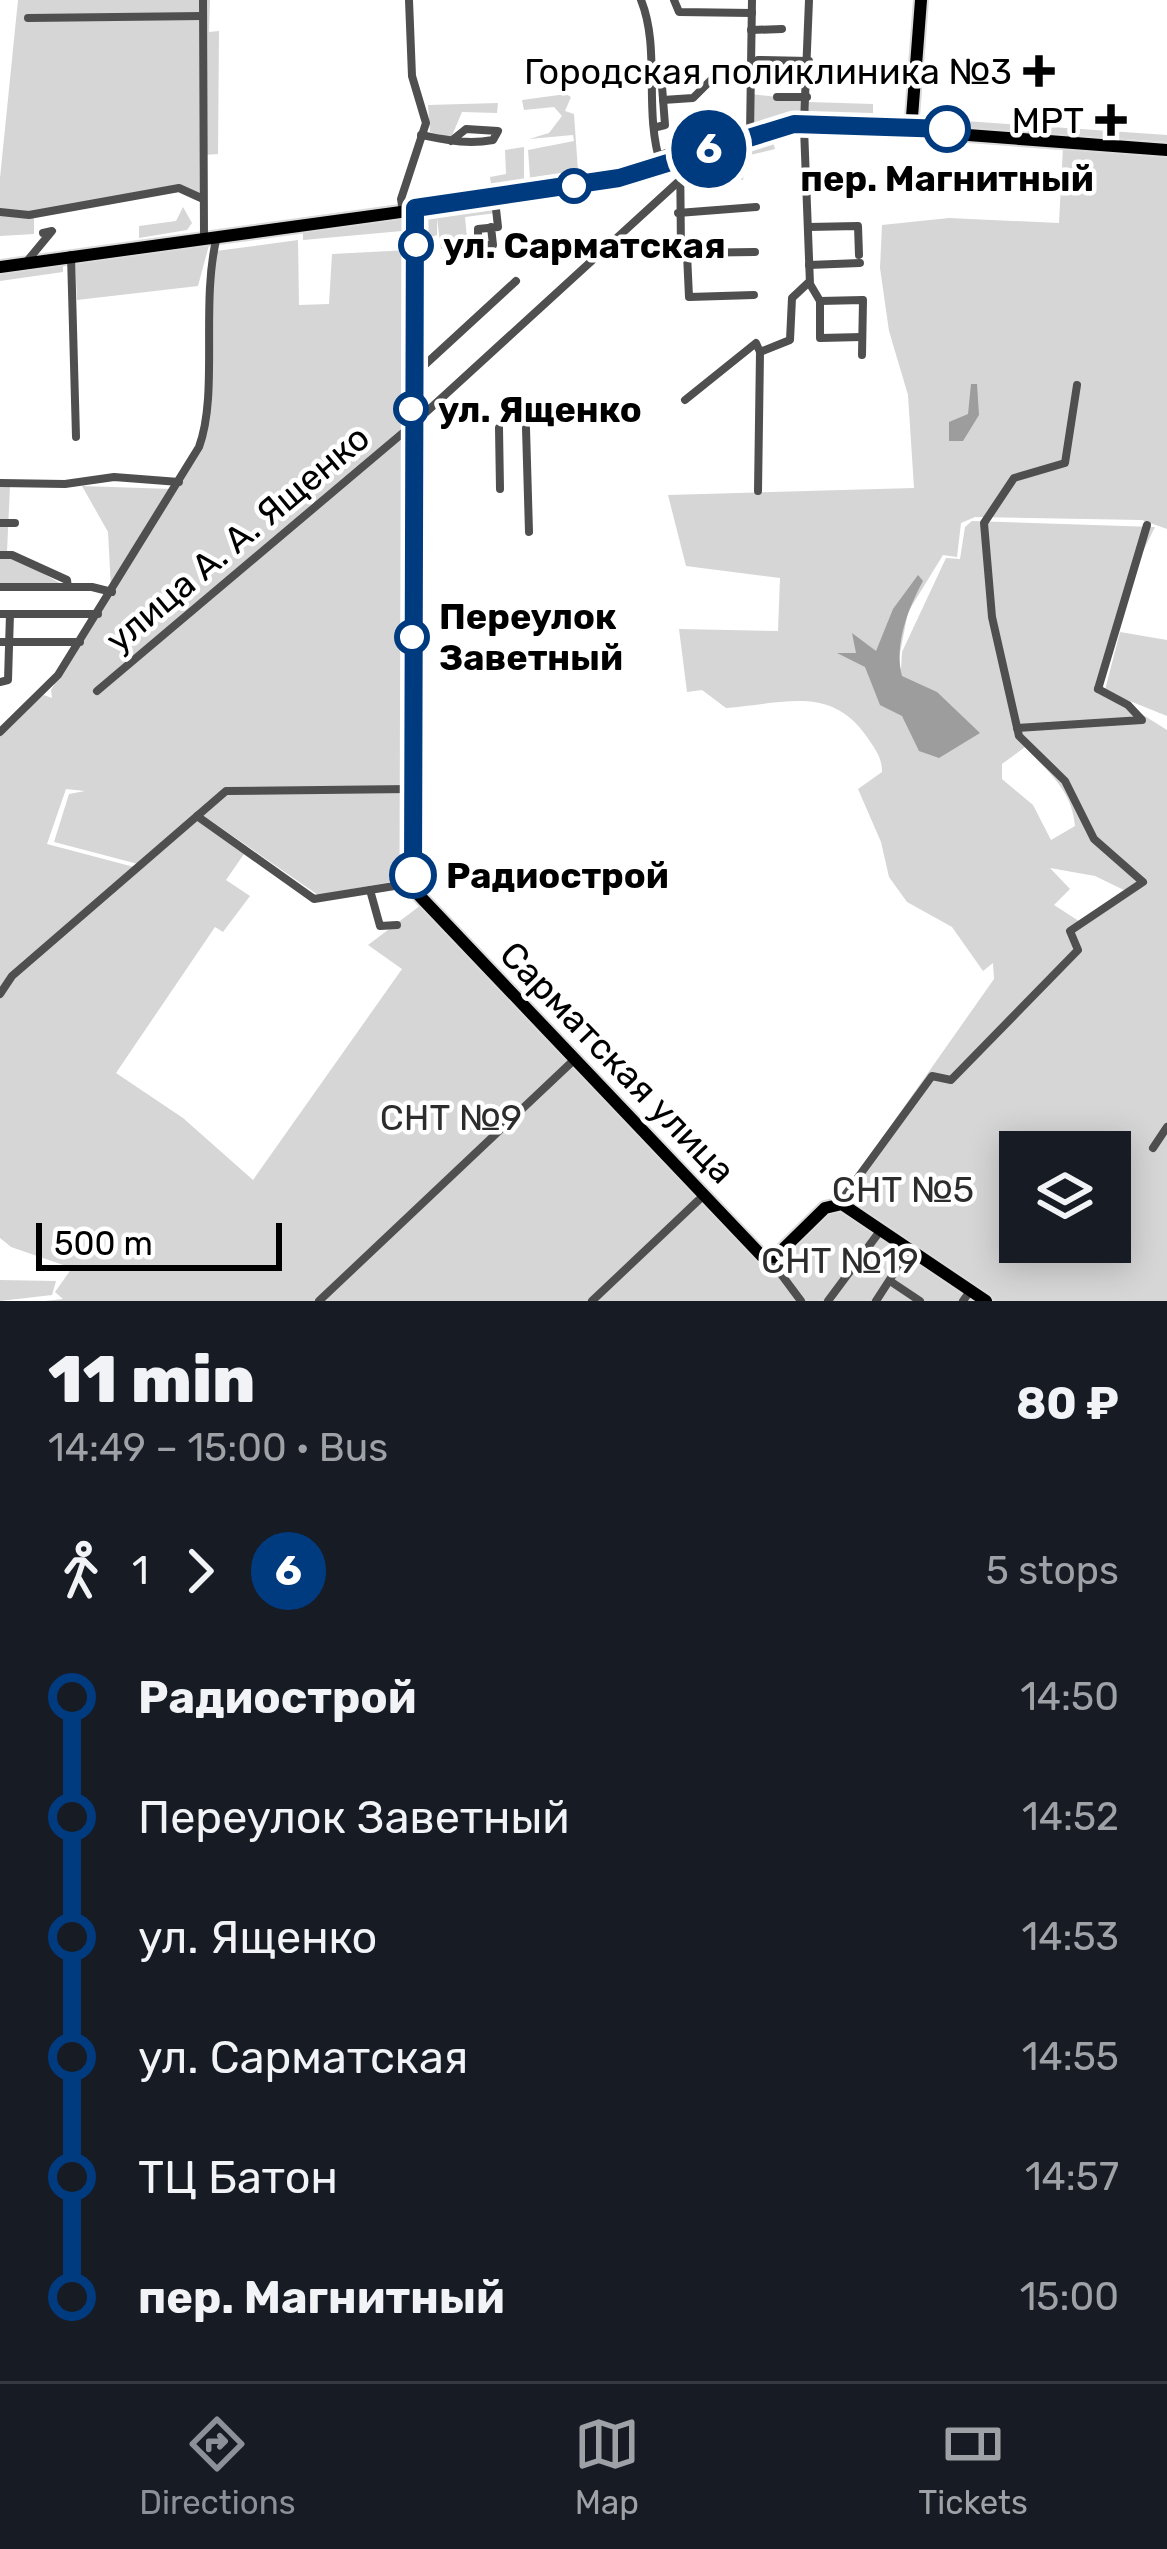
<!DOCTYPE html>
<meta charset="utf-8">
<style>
body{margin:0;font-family:Rubik,sans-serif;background:#242831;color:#f1f3f6;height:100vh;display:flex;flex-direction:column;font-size:45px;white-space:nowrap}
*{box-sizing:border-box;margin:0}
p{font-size:39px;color:#9ea1a6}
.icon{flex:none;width:66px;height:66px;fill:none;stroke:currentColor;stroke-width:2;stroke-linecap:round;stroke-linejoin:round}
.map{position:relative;height:1301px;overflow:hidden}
.sheet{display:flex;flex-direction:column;background:#171b24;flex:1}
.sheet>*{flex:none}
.badge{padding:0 24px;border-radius:39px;font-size:42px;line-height:78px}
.tools{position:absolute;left:999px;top:1131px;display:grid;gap:24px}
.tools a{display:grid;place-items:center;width:132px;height:132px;border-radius:0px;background:#171b24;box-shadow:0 6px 30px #0003;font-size:60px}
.scale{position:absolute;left:36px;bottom:30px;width:246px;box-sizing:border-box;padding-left:12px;border:6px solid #000;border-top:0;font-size:33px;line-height:42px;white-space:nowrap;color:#000;-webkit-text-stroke:9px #fff;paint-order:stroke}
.map>.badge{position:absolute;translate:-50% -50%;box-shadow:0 0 0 6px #fff}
.legs{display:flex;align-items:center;gap:18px;height:132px;padding:0 48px;font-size:39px}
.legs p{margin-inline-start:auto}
.overview{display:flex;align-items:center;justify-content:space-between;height:204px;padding:0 48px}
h1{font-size:66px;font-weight:800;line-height:90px}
ul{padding:0 48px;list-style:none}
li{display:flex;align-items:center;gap:42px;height:120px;font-size:45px}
li i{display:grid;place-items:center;width:18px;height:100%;margin:0 15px;background:currentColor}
li i::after{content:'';width:30px;height:30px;margin:-15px;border:9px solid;border-radius:50%;background:#171b24}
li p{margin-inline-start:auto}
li:first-child i{background:linear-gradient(#0000 50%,currentColor 0)}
li:last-child i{background:linear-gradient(currentColor 50%,#0000 0)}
.tab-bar{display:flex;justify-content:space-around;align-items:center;height:168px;border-top:3px solid #363941;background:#171b24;font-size:33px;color:#9ea1a6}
.tab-bar a{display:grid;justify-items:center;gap:6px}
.tab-bar .selected{color:#8c9099}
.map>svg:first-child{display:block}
.green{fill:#d6d6d6;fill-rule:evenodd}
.water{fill:#9d9d9d}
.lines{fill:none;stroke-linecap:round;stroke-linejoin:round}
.major-casing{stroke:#dbdbdb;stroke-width:16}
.minor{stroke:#4f4f4f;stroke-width:8}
.major{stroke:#000;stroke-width:12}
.line-1-casing{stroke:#fff;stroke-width:27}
.line-1{stroke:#003b80;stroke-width:18}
.poi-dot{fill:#000;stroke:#fff;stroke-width:4.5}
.stop-1-dot{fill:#fff;stroke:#003b80;stroke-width:6}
.labels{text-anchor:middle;stroke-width:9;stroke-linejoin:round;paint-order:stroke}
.poi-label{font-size:36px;fill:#000;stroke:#fff;text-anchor:end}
.stop-label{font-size:36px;font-weight:bold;fill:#000;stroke:#fff;text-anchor:start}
.street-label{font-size:36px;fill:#000;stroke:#fff}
.park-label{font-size:36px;fill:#2d2d2d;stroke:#fff}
</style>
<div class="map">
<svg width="1167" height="1301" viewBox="0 0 1167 1301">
<rect width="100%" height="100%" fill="#fff"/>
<!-- green -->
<g class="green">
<path d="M18,0H210L209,32L219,31L218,154L204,155V201L190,190L34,216V234L0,236V178Z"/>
<path d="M566,94L571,97L565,111L574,114L578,171L530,178L528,150L574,141L573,135L529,139L549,133L562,116L554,107L524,110L522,100Z"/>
<path d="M750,94L804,100L802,119L753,130Z"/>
<path d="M809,102L873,104V122L807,119Z"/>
<path d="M498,103L497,113L462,112L451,138L430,132L428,105Z"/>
<path d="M922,118L1167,135V142L923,125L918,121Z"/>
<path d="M783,132L786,137L773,142L775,149L746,156L743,180H698L696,168L689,166Z"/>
<path d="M524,147V180L491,184L490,177L506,174L505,150Z"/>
<path d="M1063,147L1167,153V529L1142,520L975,517L961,523L957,557L943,555L908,612L898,663L901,670L902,652L946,558L960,559L965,527L972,521L1155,527L1132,574L1098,676L1105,690L1120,632L1167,640V716L1105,691L1167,730V1301H995L842,1195L994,979L993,963L983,971L952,927L907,902L889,877L881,842L858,789L882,772C882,757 875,749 867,737C831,684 782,704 726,708L702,690L687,692L679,629L778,631L780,578L686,566L668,495L914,488L908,395L889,331L880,268L882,225L949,218L1059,223ZM1025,747C1048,772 1072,790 1075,826L1051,840L1033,805L1002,779V764ZM1050,868L1095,876L1128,892L1085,925L1054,905L1070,889ZM1020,1152H1110V1242H1020Z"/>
<path d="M495,204L496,213L465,217L468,248L441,249L437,219V235L419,241L420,218Z"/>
<path d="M183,207L192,223L187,230L139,238V226L176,221Z"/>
<path d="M410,213L413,230L303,240V227Z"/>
<path d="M298,240L299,305L329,304L332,254L409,250L402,258L408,260L406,425L98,689L104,690L407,433L408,879L318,895L198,812L138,864L54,842L69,794L85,791L66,789L47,844L134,867L74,924L195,819L244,854L226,880L250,896L223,932L215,927L116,1073L183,1118L253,1180L402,969L368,945L421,905L771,1267L835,1207L843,1206L981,1301H45L63,1299L55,1292L72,1268L11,1247L0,1238V733L44,695L52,698L51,690L205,438L210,280L216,251Z"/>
<path d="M190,245H209L198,286L77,300L75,261Z"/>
<path d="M63,263V272L0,281V270Z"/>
<path d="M0,486H10L7,552L63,585H0Z"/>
<path d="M82,486L172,489L111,588L108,532Z"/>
<path d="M0,1280L56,1281L52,1295L0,1301Z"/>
</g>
<!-- water -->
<g class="water">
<path d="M971,384H977L979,415L963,441H949V422L968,414Z"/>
<path d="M918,575L923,581C908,609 894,644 902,676L937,692L980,733L939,758L919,751L902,716L880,705L865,667L837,653H856L852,633L876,651L893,609Z"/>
</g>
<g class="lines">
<!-- major casing -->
<g class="major-casing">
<g id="major">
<path d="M911,130L921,0"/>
<path d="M415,208L414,890L762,1256L775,1257L825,1208L842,1204L986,1301"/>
<path d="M0,267L597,185L779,129L835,125L1167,150"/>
</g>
</g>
<!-- minor -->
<g class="minor">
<path d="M203,0L204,236"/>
<path d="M641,0C661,49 643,111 661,165"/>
<path d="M674,0L679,12L752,13"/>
<path d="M28,18L203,16"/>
<path d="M751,30L782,29"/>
<path d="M758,60L809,61"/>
<path d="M777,97H807"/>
<path d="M663,100L693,98L711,80"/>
<path d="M804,123L809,0"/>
<path d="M657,127L665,125L662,86"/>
<path d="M804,128L810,284L820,301V338L862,337"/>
<path d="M750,134L752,0"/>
<path d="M421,135C447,140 467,145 493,140L498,131L466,129L451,141"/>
<path d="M680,148L681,253L755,252"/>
<path d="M658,156L717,134L724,143"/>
<path d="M0,212L29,215L179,188L201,198"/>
<path d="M403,212L401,199L426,123L412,76L409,0"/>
<path d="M678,213L756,207"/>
<path d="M491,227L493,245H478V229L498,227L495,200"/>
<path d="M808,227L858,226L859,255"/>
<path d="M687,254L689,297L754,295"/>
<path d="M71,255L76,437"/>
<path d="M28,260L52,231L43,233"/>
<path d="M809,265L860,263"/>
<path d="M820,301L863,300L862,355"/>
<path d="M417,372L516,281"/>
<path d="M685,400L756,343L760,352"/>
<path d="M499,428L500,489"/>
<path d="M526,428L529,532"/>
<path d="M0,483L65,484L114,477L179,482"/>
<path d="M758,491L760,352L790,340L792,298L808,283"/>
<path d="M0,523H15"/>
<path d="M0,555H12L67,580L68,587"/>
<path d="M0,587H92L112,592"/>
<path d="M0,614H98"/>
<path d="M0,642H80"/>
<path d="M0,682L8,680L10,614"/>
<path d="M1098,689L1147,525"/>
<path d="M97,691L411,426L678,182"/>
<path d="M1017,728L1142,720L1128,705L1098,689"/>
<path d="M0,732L58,675L199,447C219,393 200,304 217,236"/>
<path d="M197,816L314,899L413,883"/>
<path d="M370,890L380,926L397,925"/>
<path d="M0,994L12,976L226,791L411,789"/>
<path d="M1153,1148L1167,1127"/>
<path d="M840,1202L932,1076L951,1080L1078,950L1070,931L1143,882L1094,839L1065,781L1019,736L992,617L984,523L1014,478L1065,463L1077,385"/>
<path d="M769,1258L801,1301"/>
<path d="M890,1281L920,1301"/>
<path d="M319,1301L575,1059"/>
<path d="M592,1301L704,1195"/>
<path d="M828,1301L880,1231"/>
<path d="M876,1301L909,1250"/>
<path d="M963,1301L970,1291"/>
</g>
<!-- major -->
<use href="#major" class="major"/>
</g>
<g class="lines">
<!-- line-1 casing -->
<g class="line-1-casing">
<path id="line-1" d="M413,875L415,208L619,178L794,124L947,129"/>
</g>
<!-- line-1 -->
<use href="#line-1" class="line-1"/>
</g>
<!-- markers -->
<g class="poi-dot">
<path d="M1033 53h12v12h12v12h-12v12h-12v-12h-12v-12h12z"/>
<path d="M1105 102h12v12h12v12h-12v12h-12v-12h-12v-12h12z"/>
</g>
<g class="stop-1-dot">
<circle cx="947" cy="129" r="21"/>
<circle cx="574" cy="186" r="15"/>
<circle cx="416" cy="245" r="15"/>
<circle cx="411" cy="409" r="15"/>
<circle cx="412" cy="637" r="15"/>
<circle cx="413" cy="875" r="21"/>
</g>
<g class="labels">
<!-- poi labels -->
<g class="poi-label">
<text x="1012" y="84">Городская поликлиника №3</text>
<text x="1084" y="133">МРТ</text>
</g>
<!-- stop labels -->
<g class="stop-label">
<text x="947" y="191" text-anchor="middle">пер. Магнитный</text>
<text x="443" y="258">ул. Сарматская</text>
<text x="438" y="422">ул. Ященко</text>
<text x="439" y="629">Переулок<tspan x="439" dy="41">Заветный</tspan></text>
<text x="446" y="888">Радиострой</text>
</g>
<!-- street labels -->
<g class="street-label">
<text transform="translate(237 538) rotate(-40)" y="13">улица А. А. Ященко</text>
<text transform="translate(618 1062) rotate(46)" y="13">Сарматская улица</text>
</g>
<!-- park labels -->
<g class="park-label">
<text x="451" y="1130">СНТ №9</text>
<text x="903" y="1202">СНТ №5</text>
<text x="840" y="1273">СНТ №19</text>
</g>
</g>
</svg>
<div class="tools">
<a><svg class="icon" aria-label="layers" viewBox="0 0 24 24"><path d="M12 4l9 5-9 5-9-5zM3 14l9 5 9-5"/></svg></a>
</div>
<div class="scale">500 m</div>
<b class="badge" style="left:709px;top:149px;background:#003b80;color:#fff">6</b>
</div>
<section class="sheet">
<div class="overview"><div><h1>11 min</h1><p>14:49 – 15:00 · Bus</p></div><b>80 ₽</b></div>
<div class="legs"><svg class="icon" aria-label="walk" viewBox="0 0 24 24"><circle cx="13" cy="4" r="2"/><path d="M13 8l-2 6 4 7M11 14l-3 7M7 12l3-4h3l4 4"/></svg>1<svg class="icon" aria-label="forward" viewBox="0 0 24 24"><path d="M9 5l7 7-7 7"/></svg><b class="badge" style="background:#003b80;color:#fff">6</b><p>5 stops</p></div>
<ul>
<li><i style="color:#003b80"></i><b>Радиострой</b><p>14:50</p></li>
<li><i style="color:#003b80"></i><span>Переулок Заветный</span><p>14:52</p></li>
<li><i style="color:#003b80"></i><span>ул. Ященко</span><p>14:53</p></li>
<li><i style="color:#003b80"></i><span>ул. Сарматская</span><p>14:55</p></li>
<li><i style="color:#003b80"></i><span>ТЦ Батон</span><p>14:57</p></li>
<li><i style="color:#003b80"></i><b>пер. Магнитный</b><p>15:00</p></li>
</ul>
</section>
<nav class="tab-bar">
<a class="selected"><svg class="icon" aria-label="directions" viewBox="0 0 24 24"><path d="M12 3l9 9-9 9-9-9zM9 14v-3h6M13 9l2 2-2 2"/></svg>Directions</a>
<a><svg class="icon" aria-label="map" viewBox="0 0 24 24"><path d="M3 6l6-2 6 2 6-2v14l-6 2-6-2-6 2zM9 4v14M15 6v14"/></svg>Map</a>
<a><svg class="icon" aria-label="tickets" viewBox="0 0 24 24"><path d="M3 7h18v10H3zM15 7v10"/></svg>Tickets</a>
</nav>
